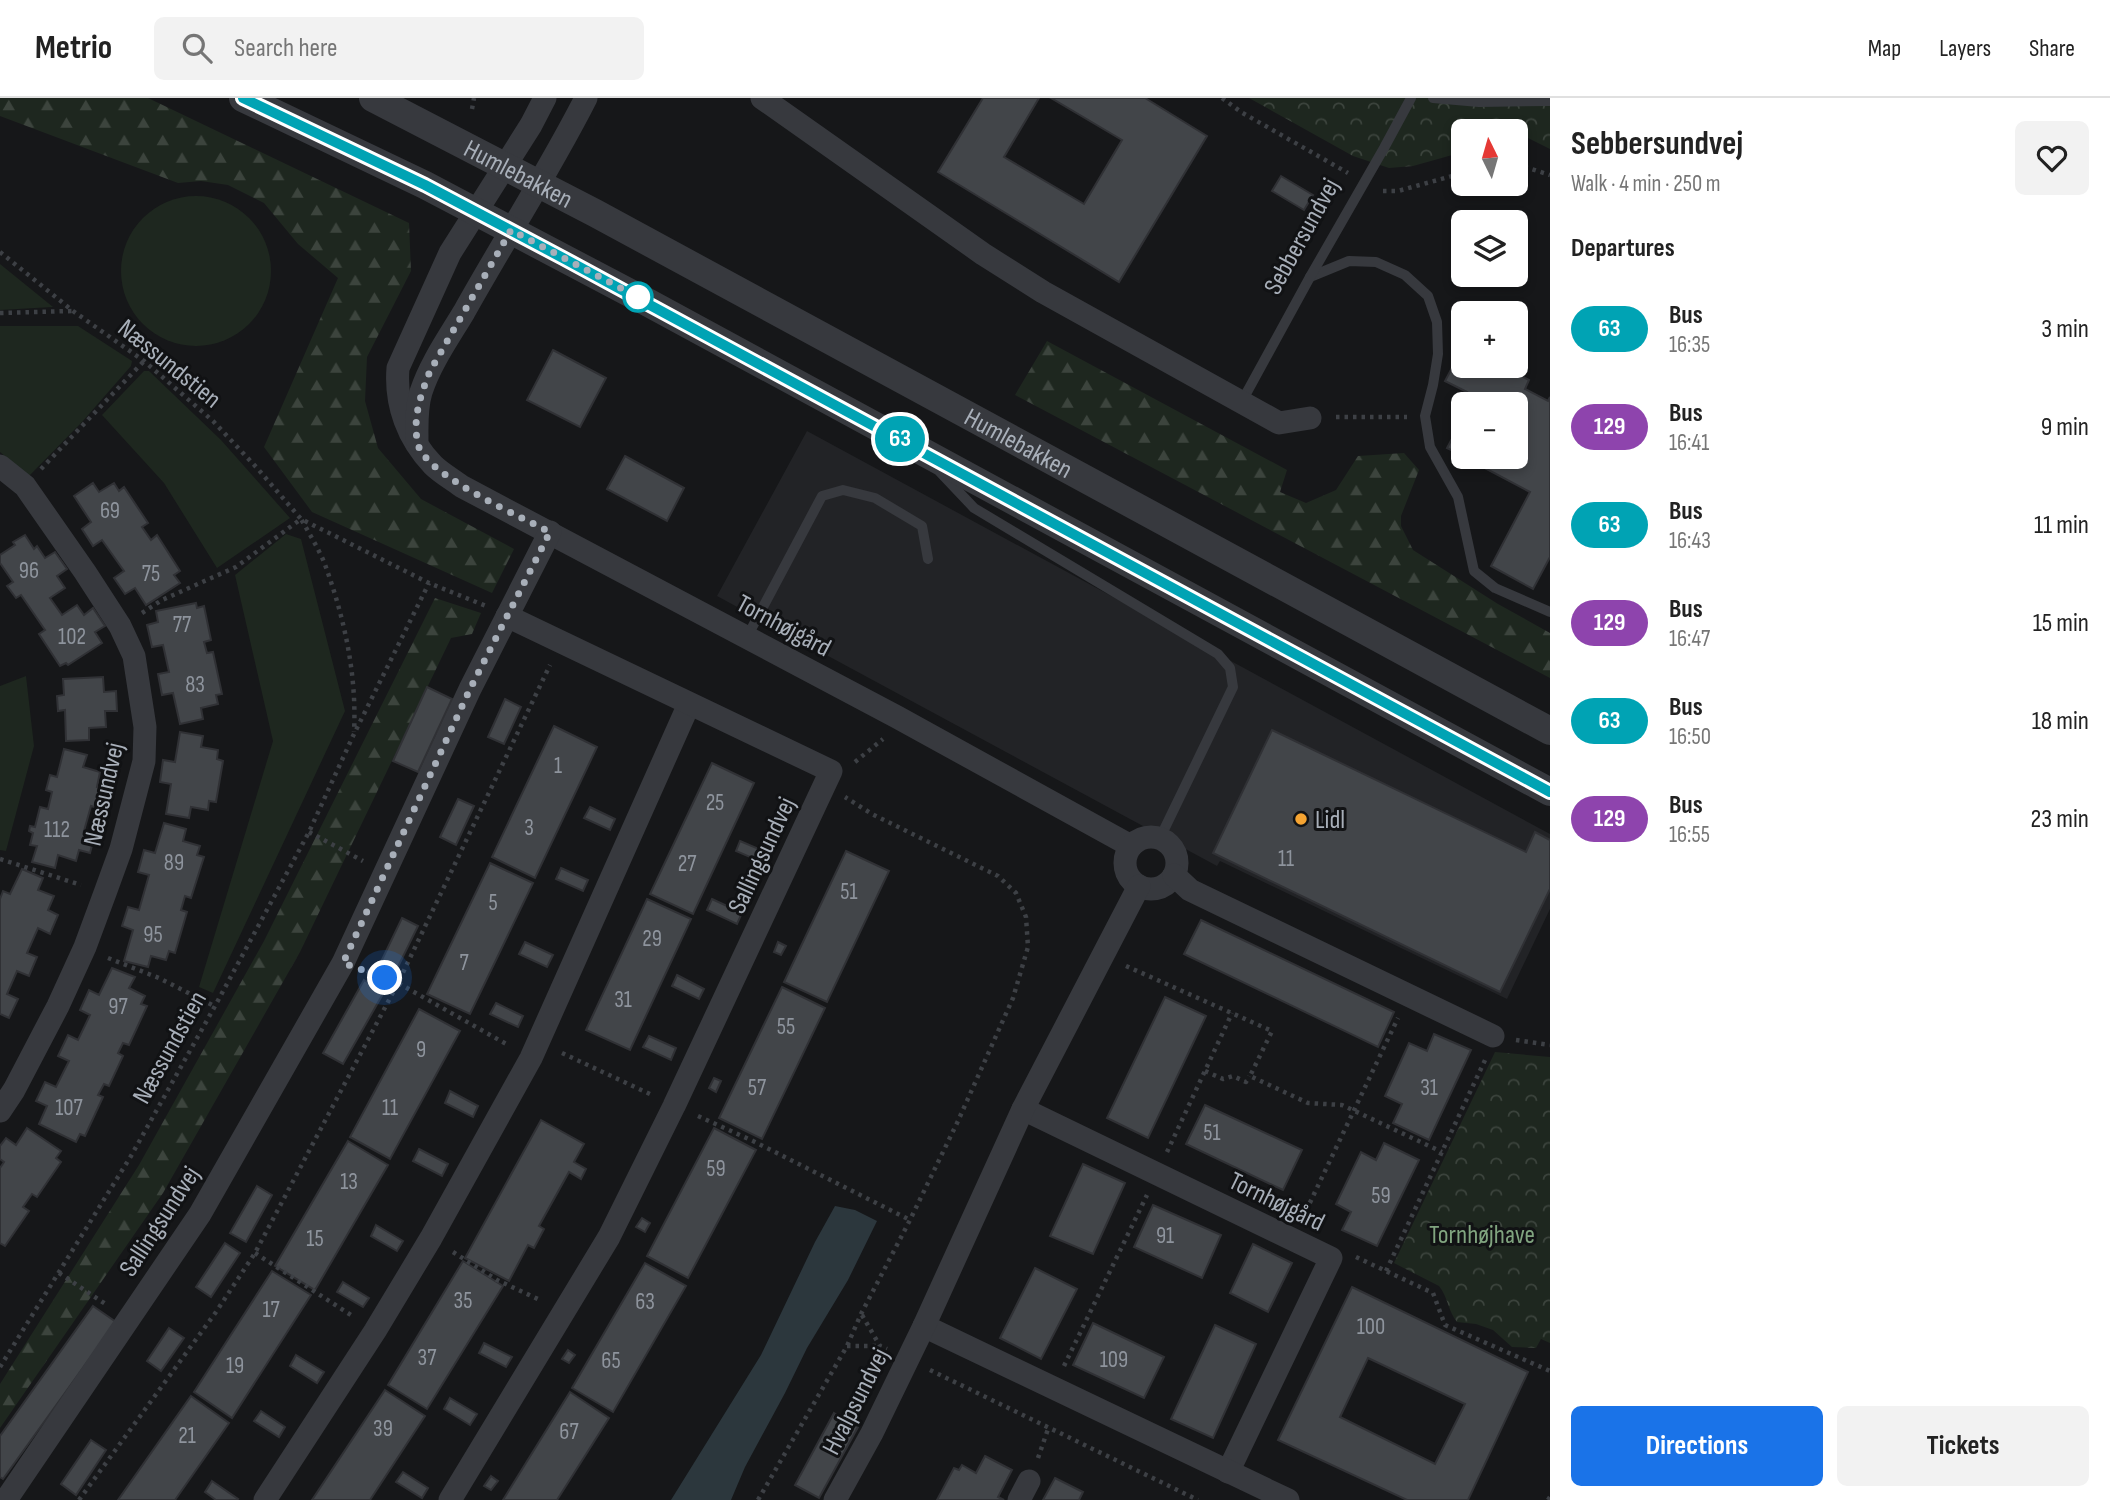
<!DOCTYPE html>
<meta charset="utf-8">
<style>
body{margin:0;font-family:"Sofia Sans Condensed",sans-serif;background:#f2f2f2;color:#222;height:100vh;display:flex;flex-direction:column;font-size:26px;white-space:nowrap}
*{box-sizing:border-box;margin:0}
p{font-size:23px;color:#767676}
.icon{flex:none;width:38px;height:38px;fill:none;stroke:currentColor;stroke-width:2;stroke-linecap:round;stroke-linejoin:round}
.map{position:relative;flex:1;overflow:hidden}
.panel{display:flex;flex-direction:column;background:#fff;width:560px}
.panel>*{flex:none}
.badge{padding:0 14px;border-radius:23px;font-size:24px;line-height:46px}
.needle{width:46px;rotate:355deg}
.fabs{position:absolute;left:1451px;top:21px;display:grid;gap:14px}
.fabs a{display:grid;place-items:center;width:77px;height:77px;border-radius:10px;background:#fff;box-shadow:0 4px 10px #0003;font-size:35px}
.you{position:absolute;width:35px;height:35px;margin:-18px;border:5px solid #fff;border-radius:50%;background:#1a73e8;box-shadow:0 0 0 10px #1a73e833}
.map>.badge{position:absolute;translate:-50% -50%;box-shadow:0 0 0 4px #fff}
h2{padding:0 21px;font-size:26px;line-height:63px}
.round{display:grid;place-items:center;flex:none;width:74px;height:74px;border-radius:10px;background:#f2f2f2}
.head{display:flex;align-items:center;justify-content:space-between;height:119px;padding:0 21px}
h1{font-size:33px;font-weight:700;line-height:52px}
.primary-button{display:flex;gap:14px;margin-top:auto;padding:14px 21px}
.primary-button a{flex:1;height:80px;border-radius:10px;background:#1a73e8;color:#fff;font-size:28px;font-weight:700;line-height:80px;text-align:center}
.primary-button a+a{background:#f2f2f2;color:#222}
ul{padding:0;list-style:none}
li{display:flex;align-items:center;gap:21px;height:98px;padding:0 21px}
li div{flex:1}
li b{display:block;font-size:26px}
li em{font-style:normal}
li .badge{min-width:77px;font-weight:700;text-align:center}
header{display:flex;align-items:center;gap:42px;box-sizing:border-box;height:98px;padding:0 35px;background:#fff;border-bottom:2px solid #e0e0e0}
header strong{font-size:33px}
nav{display:flex;gap:38px;margin-inline-start:auto;font-size:24px}
.search{width:490px;height:63px;background:#f2f2f2;display:flex;align-items:center;gap:18px;box-sizing:border-box;padding:0 24px;border-radius:10px;color:#767676;font-size:26px}
main{display:flex;flex:1;min-height:0}
.map>svg:first-child{display:block}
.built{fill:#222326}
.green{fill:#1e271f}
.forest{fill:url(#forest-firs)}
.park{fill:url(#park-crowns)}
.water{fill:#2c373d}
.building{fill:#424549;stroke:#303135;stroke-width:2;fill-rule:evenodd}
.lines{fill:none;stroke-linecap:round;stroke-linejoin:round}
.path{stroke:#3d4045;stroke-width:4.5;stroke-dasharray:3.5 5;stroke-linecap:butt}
.service{stroke:#37393e;stroke-width:10}
.minor{stroke:#37393e;stroke-width:23}
.tertiary{stroke:#37393e;stroke-width:28}
.line-casing{stroke:#fff;stroke-width:16}
.line{stroke:#00a3b4;stroke-width:10}
.walk{stroke:#a8afb9;stroke-width:7;stroke-dasharray:0 12.6}
.stop-dot{fill:#fff;stroke:#00a3b4;stroke-width:3.5}
.poi-dot{fill:#f5a432;stroke:#111214;stroke-width:2.5}
.labels{text-anchor:middle;stroke-width:6;stroke-linejoin:round;paint-order:stroke}
.number-label{font-size:23px;fill:#8e949d}
.street-label{font-size:26px;fill:#a8afb9;stroke:#111214}
.poi-label{font-size:26px;fill:#a8afb9;stroke:#111214;text-anchor:start}
.park-label{font-size:26px;fill:#80a47f;stroke:#111214}
</style>
<header>
<strong>Metrio</strong>
<div class="search"><svg class="icon" aria-label="search" viewBox="0 0 24 24"><circle cx="10" cy="10" r="6"/><path d="M15 15l6 6"/></svg>Search here</div>
<nav><a>Map</a><a>Layers</a><a>Share</a></nav>
</header>
<main>
<div class="map">
<svg width="1550" height="1402" viewBox="0 0 1550 1402">
<defs>
<pattern id="forest-firs" width="22" height="20" patternUnits="userSpaceOnUse" patternTransform="scale(1.75)"><rect width="22" height="20" fill="#1e271f"/><path d="M5 1l3.5 6h-7zM16 11l3.5 6h-7z" fill="#3c443d"/></pattern>
<pattern id="park-crowns" width="20" height="18" patternUnits="userSpaceOnUse" patternTransform="scale(1.75)"><rect width="20" height="18" fill="#1e271f"/><path d="M2 6a3 3 0 1 1 6 0M12 15a3 3 0 1 1 6 0" fill="none" stroke="#3c443d"/></pattern>
</defs>
<rect width="100%" height="100%" fill="#161719"/>
<!-- built -->
<path class="built" d="M807,333L1550,736V811L1507,901L1220,763L1217,768L717,498Z"/>
<!-- green -->
<g class="green">
<circle cx="196" cy="173" r="75"/>
<path d="M0,166L53,209L0,212Z"/>
<path d="M0,228H78L132,263L131,268L82,324L29,378L0,354Z"/>
<path d="M144,273H149L221,342L290,420L217,470L164,385L102,317Z"/>
<path d="M286,436L301,441L345,613L213,895L199,889L273,643L235,477Z"/>
<path d="M26,578L34,648L6,753L0,752V588Z"/>
</g>
<!-- forest -->
<g class="forest">
<path d="M0,0H148L409,125L411,173L367,259L365,303L378,350L421,401L514,451L492,495L312,414L264,349L338,180L298,146L264,105L228,87L201,83L178,85L0,18Z"/>
<path d="M1047,243L1287,372L1280,394L1306,405L1336,392L1358,358L1404,355L1419,372L1401,418V428L1413,452L1498,506L1550,535V580L1015,297Z"/>
<path d="M435,500L481,515L472,536L451,540L300,854L163,1095L0,1330V1286L139,1067L264,843Z"/>
</g>
<!-- park -->
<g class="park">
<path d="M1249,0H1550V51L1522,37L1516,39V33H1463V54L1413,68L1389,70L1353,58Z"/>
<path d="M1495,954L1550,959V1245L1541,1241L1536,1250L1512,1249L1493,1232L1476,1226L1457,1224C1448,1213 1448,1199 1439,1188L1394,1165Z"/>
</g>
<!-- water -->
<path class="water" d="M835,1108L855,1112L877,1123L848,1182L807,1250L785,1295L745,1369L731,1402H671L761,1257L815,1144Z"/>
<!-- building -->
<g class="building">
<path d="M983,0H1039L1004,59L1084,106L1122,42L1051,0H1145L1207,38L1119,184L938,74Z"/>
<path d="M1281,78L1313,97L1304,112L1272,93Z"/>
<path d="M1463,249V268H1516V254L1523,258L1514,274L1529,282L1525,291L1548,303L1550,299V459L1533,491L1491,468L1530,394L1464,359H1516V306L1461,305L1467,294L1445,283Z"/>
<path d="M553,252L606,280L580,329L527,302Z"/>
<path d="M1463,320V358L1447,350Z"/>
<path d="M625,358L684,390L667,423L607,391Z"/>
<path d="M93,385L99,394L114,385L119,393L124,389L148,425L142,429L151,442L157,437L180,473L174,477L180,485L146,507L135,490L125,496L114,480L124,473L102,442L93,448L82,431L91,424L74,398Z"/>
<path d="M25,437L34,451L37,448L45,460L55,454L67,471L57,478L65,490L50,500L62,517L77,507L84,517L93,510L105,528L95,534L102,545L68,567L66,565L60,568L39,536L45,532L21,497L16,500L7,488L13,484L0,465V457L15,447L13,444Z"/>
<path d="M196,505L197,510L204,508L211,542L204,544L207,555L213,554L222,596L216,597L218,606L201,610L203,621L180,626L173,595L162,597L158,576L169,574L163,547L152,549L147,527L158,524L156,513Z"/>
<path d="M103,579L104,594L116,593L117,613H105L106,629L89,630V642L66,643L65,612L58,613L57,598L64,597L63,581Z"/>
<path d="M427,589L452,601L418,674L393,663Z"/>
<path d="M505,601L521,609L504,646L488,639Z"/>
<path d="M554,628L597,649L535,780L492,759Z"/>
<path d="M1272,632L1526,754L1535,734L1550,742V791L1500,894L1213,755Z"/>
<path d="M180,634L203,638L201,649L218,652L217,661L223,663L216,704L209,703L208,712L191,709L189,720L166,716L171,686L160,684L163,662L175,664Z"/>
<path d="M64,651L87,657L83,669L100,674L97,689L107,691L102,711L91,708L84,733L95,736L90,755L79,752L76,763L58,757L55,770L32,764L37,748L30,747L33,735L29,733L30,728L35,729L40,709L48,711L52,694L46,692L50,677L57,679Z"/>
<path d="M712,665L754,685L693,816L650,796Z"/>
<path d="M458,701L474,708L456,747L440,739Z"/>
<path d="M590,709L615,721L610,732L584,720Z"/>
<path d="M164,725L186,731L183,743L200,748L197,757L204,759L191,800L185,798L181,812L187,814L175,855L169,853L166,862L151,858L148,869L124,863L133,832L122,828L128,809L139,812L149,777L138,774L144,752L155,755Z"/>
<path d="M740,743L768,755L764,765L736,753Z"/>
<path d="M846,753L889,773L827,904L784,884Z"/>
<path d="M490,765L533,785L470,916L427,896Z"/>
<path d="M561,770L588,782L583,793L556,781Z"/>
<path d="M22,771L43,780L38,792L54,798L48,812L58,817L50,836L38,830L27,855L37,859L29,878L17,873L7,896L18,901L9,920L0,916V801L3,793L10,796Z"/>
<path d="M647,801L691,821L630,952L586,932Z"/>
<path d="M712,801L742,815L737,826L707,812Z"/>
<path d="M402,820L418,828L394,877L378,870Z"/>
<path d="M1201,822L1394,914L1378,949L1184,856Z"/>
<path d="M525,844L553,857L547,869L519,856Z"/>
<path d="M778,844L786,848L781,857L774,854Z"/>
<path d="M112,870L135,879L129,890L145,898L141,906L147,908L129,947L123,945L118,955L123,958L109,988L104,986L98,997L103,999L85,1038L80,1036L76,1044L39,1026L47,1008L36,1003L45,984L56,989L69,963L58,958L68,937L78,942L90,917L80,912L89,892L99,897Z"/>
<path d="M677,877L704,891L699,901L672,888Z"/>
<path d="M364,882L384,894L343,966L323,955Z"/>
<path d="M782,889L825,910L762,1041L719,1020Z"/>
<path d="M1165,899L1206,918L1148,1040L1107,1020Z"/>
<path d="M496,905L523,918L518,929L490,916Z"/>
<path d="M419,911L460,933L390,1061L350,1039Z"/>
<path d="M1434,936L1471,952L1429,1042L1393,1025L1402,1006L1385,998L1409,945L1427,953Z"/>
<path d="M649,938L676,950L671,962L643,949Z"/>
<path d="M714,980L721,983L716,994L709,990Z"/>
<path d="M450,993L478,1008L473,1019L445,1005Z"/>
<path d="M1205,1007L1302,1052L1283,1092L1186,1046Z"/>
<path d="M541,1022L584,1046L574,1064L586,1071L581,1081L569,1074L539,1128L544,1131L534,1150L528,1147L509,1183L465,1160Z"/>
<path d="M27,1030L61,1053L56,1060L61,1064L37,1099L32,1096L23,1109L29,1113L5,1148L0,1145V1070L4,1064L0,1061V1048L6,1040L16,1047Z"/>
<path d="M714,1030L756,1052L688,1180L647,1158Z"/>
<path d="M348,1043L388,1067L315,1192L275,1168Z"/>
<path d="M1384,1045L1419,1062L1377,1148L1342,1132L1351,1114L1336,1106L1361,1054L1376,1062Z"/>
<path d="M419,1051L448,1066L442,1078L413,1063Z"/>
<path d="M1083,1066L1125,1085L1093,1156L1050,1138Z"/>
<path d="M257,1088L272,1097L246,1144L230,1135Z"/>
<path d="M1153,1107L1221,1137L1202,1180L1134,1149Z"/>
<path d="M642,1120L650,1125L645,1134L636,1129Z"/>
<path d="M376,1127L403,1143L397,1153L371,1138Z"/>
<path d="M225,1145L240,1155L211,1199L196,1189Z"/>
<path d="M1253,1146L1292,1165L1268,1214L1230,1195Z"/>
<path d="M463,1163L503,1188L427,1311L388,1287Z"/>
<path d="M645,1165L686,1188L613,1314L572,1290Z"/>
<path d="M1035,1170L1077,1191L1041,1261L1000,1240Z"/>
<path d="M272,1173L311,1197L232,1320L194,1294Z"/>
<path d="M343,1184L369,1200L363,1209L337,1194Z"/>
<path d="M1352,1189L1528,1274L1468,1402H1407L1278,1342ZM1368,1260L1465,1306L1435,1366L1340,1319Z"/>
<path d="M93,1208L116,1224L3,1381L0,1379V1338Z"/>
<path d="M1093,1225L1164,1259L1144,1300L1073,1267Z"/>
<path d="M1215,1227L1256,1246L1213,1340L1171,1321Z"/>
<path d="M169,1230L184,1240L161,1273L147,1263Z"/>
<path d="M484,1245L512,1259L506,1269L479,1255Z"/>
<path d="M568,1252L575,1257L569,1265L562,1261Z"/>
<path d="M296,1257L324,1274L317,1285L290,1268Z"/>
<path d="M385,1292L425,1318L370,1402H312Z"/>
<path d="M570,1294L609,1320L557,1402H503Z"/>
<path d="M191,1298L229,1325L175,1402H118Z"/>
<path d="M450,1300L477,1316L470,1327L444,1311Z"/>
<path d="M261,1313L285,1329L279,1339L254,1323Z"/>
<path d="M834,1315L858,1329L819,1400L795,1387Z"/>
<path d="M91,1342L106,1352L76,1397L61,1386Z"/>
<path d="M985,1358L1012,1372L998,1399L1004,1402H937L954,1370L959,1372L962,1367L976,1375Z"/>
<path d="M403,1374L428,1390L422,1400L396,1384Z"/>
<path d="M491,1378L498,1383L491,1392L484,1388Z"/>
<path d="M1055,1380L1083,1394L1079,1402H1043Z"/>
<path d="M212,1383L238,1401L237,1402H216L205,1394Z"/>
</g>
<g class="lines">
<!-- path -->
<g class="path">
<path d="M1222,0L1241,14L1348,75"/>
<path d="M472,11L474,0"/>
<path d="M1516,68H1522L1550,77"/>
<path d="M1383,93H1398L1463,75"/>
<path d="M0,154L73,213L144,263L213,323L257,370L301,421L429,485L486,508"/>
<path d="M0,215L73,213"/>
<path d="M1336,319H1407"/>
<path d="M41,371L144,263"/>
<path d="M142,515L162,502L236,469L301,421C309,435 318,450 324,464C344,518 357,576 354,634"/>
<path d="M855,664L883,641"/>
<path d="M309,734L363,763"/>
<path d="M0,761L81,787"/>
<path d="M108,860L159,880L214,908"/>
<path d="M1126,868L1272,933L1250,978L1308,1005L1342,1007L1442,1054"/>
<path d="M367,873L398,885L508,947"/>
<path d="M1516,942L1550,947"/>
<path d="M562,955L652,997"/>
<path d="M1205,973L1223,981L1233,978L1246,984L1249,978"/>
<path d="M698,1018L753,1043L910,1122"/>
<path d="M1167,1054L1232,915"/>
<path d="M1310,1118L1305,1115L1398,920"/>
<path d="M453,1154L497,1182L540,1202"/>
<path d="M255,1155L354,1219"/>
<path d="M1356,1159L1433,1195L1445,1227L1550,1273"/>
<path d="M1386,1173L1486,960"/>
<path d="M59,1175L107,1207"/>
<path d="M862,1217L880,1248L887,1251"/>
<path d="M847,1248H880"/>
<path d="M1064,1268L1147,1097"/>
<path d="M0,1269L131,1058L215,908L309,734L353,638L429,485"/>
<path d="M930,1272L1198,1402"/>
<path d="M1038,1360L1048,1331"/>
<path d="M79,1402L216,1214L255,1155L398,885L550,567"/>
<path d="M758,1402L847,1248L861,1216L910,1122L958,1023L1013,900L1028,849L1026,819L1016,795L998,778L872,716L845,699"/>
<path d="M1548,1402L1550,1399"/>
</g>
<!-- service -->
<g class="service">
<path d="M1433,0L1479,4L1550,3"/>
<path d="M1310,179L1349,163L1376,164L1405,177L1428,198L1437,224L1438,256L1433,287L1425,318L1430,349L1458,399L1474,473L1495,490L1550,514"/>
<path d="M1241,305L1310,179L1384,50L1411,0"/>
<path d="M940,374L974,410L1218,556L1230,570L1233,589L1160,740"/>
<path d="M747,539L822,398L843,392L875,400L922,428L928,461"/>
</g>
<!-- minor -->
<g class="minor">
<path d="M545,0L531,27L450,155L398,270C395,307 408,341 433,367C441,375 452,381 461,388L897,619L1131,748"/>
<path d="M762,0L983,156L1043,194L1279,325L1310,320"/>
<path d="M417,342C417,326 416,310 421,294C430,266 449,239 464,214C504,142 549,73 586,0"/>
<path d="M0,368L25,388L85,474L120,528L134,558L145,629L144,663L121,751L105,795L85,849L58,908L14,992L0,1013"/>
<circle cx="1151" cy="765" r="26"/>
<path d="M1174,777L1190,792L1493,938"/>
<path d="M1023,1011L1331,1160L1228,1374"/>
<path d="M924,1228L1288,1402"/>
<path d="M6,1402L200,1116L343,865L470,591L550,434"/>
<path d="M265,1402L375,1233L431,1140L531,960L689,606"/>
<path d="M450,1402L609,1139L674,1008L831,673L507,518"/>
<path d="M835,1402L872,1335L924,1228L1023,1011L1139,788"/>
<path d="M1019,1402L1029,1383"/>
</g>
<!-- tertiary -->
<g class="tertiary">
<path d="M243,0L425,87L647,204L1550,694"/>
<path id="s1" d="M373,0L595,115L1550,633"/>
</g>
</g>
<g class="lines">
<!-- line casing -->
<g class="line-casing">
<path id="line" d="M243,0L425,87L563,160L1550,694"/>
</g>
<!-- line -->
<use href="#line" class="line"/>
<!-- walk -->
<path class="walk" d="M385,880L343,865L470,591L550,434C521,419 424,376 418,346C412,321 421,296 430,273L511,132L647,204L638,199"/>
</g>
<!-- markers -->
<circle class="stop-dot" cx="638" cy="199" r="14"/>
<circle class="poi-dot" cx="1301" cy="721" r="7"/>
<g class="labels">
<!-- number labels -->
<g class="number-label">
<text x="110" y="420">69</text>
<text x="29" y="480">96</text>
<text x="151" y="483">75</text>
<text x="182" y="534">77</text>
<text x="72" y="546">102</text>
<text x="195" y="594">83</text>
<text x="558" y="675">1</text>
<text x="715" y="712">25</text>
<text x="529" y="737">3</text>
<text x="57" y="739">112</text>
<text x="1286" y="768">11</text>
<text x="174" y="772">89</text>
<text x="687" y="773">27</text>
<text x="849" y="801">51</text>
<text x="493" y="812">5</text>
<text x="153" y="844">95</text>
<text x="652" y="848">29</text>
<text x="464" y="872">7</text>
<text x="623" y="909">31</text>
<text x="118" y="916">97</text>
<text x="786" y="936">55</text>
<text x="421" y="959">9</text>
<text x="757" y="997">57</text>
<text x="1429" y="997">31</text>
<text x="69" y="1017">107</text>
<text x="390" y="1017">11</text>
<text x="1212" y="1042">51</text>
<text x="716" y="1078">59</text>
<text x="349" y="1091">13</text>
<text x="1381" y="1105">59</text>
<text x="1165" y="1145">91</text>
<text x="315" y="1148">15</text>
<text x="463" y="1210">35</text>
<text x="645" y="1211">63</text>
<text x="271" y="1219">17</text>
<text x="1371" y="1236">100</text>
<text x="427" y="1267">37</text>
<text x="1114" y="1269">109</text>
<text x="611" y="1270">65</text>
<text x="235" y="1275">19</text>
<text x="383" y="1338">39</text>
<text x="569" y="1341">67</text>
<text x="187" y="1345">21</text>
</g>
<!-- street labels -->
<g class="street-label">
<text dy="9" stroke="none"><textPath href="#s1" startOffset="164">Humlebakken</textPath></text>
<text transform="translate(1301 138) rotate(-61)" y="9">Sebbersundvej</text>
<text transform="translate(170 265) rotate(39)" y="9">Næssundstien</text>
<text dy="9" stroke="none"><textPath href="#s1" startOffset="732">Humlebakken</textPath></text>
<text transform="translate(784 527) rotate(28)" y="9">Tornhøjgård</text>
<text transform="translate(103 696) rotate(-77)" y="9">Næssundvej</text>
<text transform="translate(761 757) rotate(-65)" y="9">Sallingsundvej</text>
<text transform="translate(169 949) rotate(-61)" y="9">Næssundstien</text>
<text transform="translate(1277 1103) rotate(26)" y="9">Tornhøjgård</text>
<text transform="translate(159 1123) rotate(-57)" y="9">Sallingsundvej</text>
<text transform="translate(855 1303) rotate(-63)" y="9">Hvalpsundvej</text>
</g>
<!-- poi labels -->
<g class="poi-label">
<text x="1315" y="730">Lidl</text>
</g>
<!-- park labels -->
<g class="park-label">
<text x="1482" y="1145">Tornhøjhave</text>
</g>
</g>
</svg>
<div class="fabs">
<a><svg class="needle" viewBox="-14 -14 28 28"><path d="M0-13l5 13h-10z" fill="#e53935"/><path d="M0 13l5-13h-10z" fill="#767676"/></svg></a>
<a><svg class="icon" aria-label="layers" viewBox="0 0 24 24"><path d="M12 4l9 5-9 5-9-5zM3 14l9 5 9-5"/></svg></a>
<a>+</a>
<a>−</a>
</div>
<div class="you" style="left:385px;top:880px"></div>
<b class="badge" style="left:900px;top:341px;background:#00a3b4;color:#fff">63</b>
</div>
<section class="panel">
<div class="head"><div><h1>Sebbersundvej</h1><p>Walk · 4 min · 250 m</p></div><a class="round"><svg class="icon" aria-label="heart" viewBox="0 0 24 24"><path d="M12 20l-8-8c-3-5 5-10 8-4 3-6 11-1 8 4z"/></svg></a></div>
<h2>Departures</h2>
<ul>
<li><span class="badge" style="background:#00a3b4;color:#fff">63</span><div><b>Bus</b><p>16:35</p></div><em>3 min</em></li>
<li><span class="badge" style="background:#8e44ad;color:#fff">129</span><div><b>Bus</b><p>16:41</p></div><em>9 min</em></li>
<li><span class="badge" style="background:#00a3b4;color:#fff">63</span><div><b>Bus</b><p>16:43</p></div><em>11 min</em></li>
<li><span class="badge" style="background:#8e44ad;color:#fff">129</span><div><b>Bus</b><p>16:47</p></div><em>15 min</em></li>
<li><span class="badge" style="background:#00a3b4;color:#fff">63</span><div><b>Bus</b><p>16:50</p></div><em>18 min</em></li>
<li><span class="badge" style="background:#8e44ad;color:#fff">129</span><div><b>Bus</b><p>16:55</p></div><em>23 min</em></li>
</ul>
<div class="primary-button"><a>Directions</a><a>Tickets</a></div>
</section>
</main>
